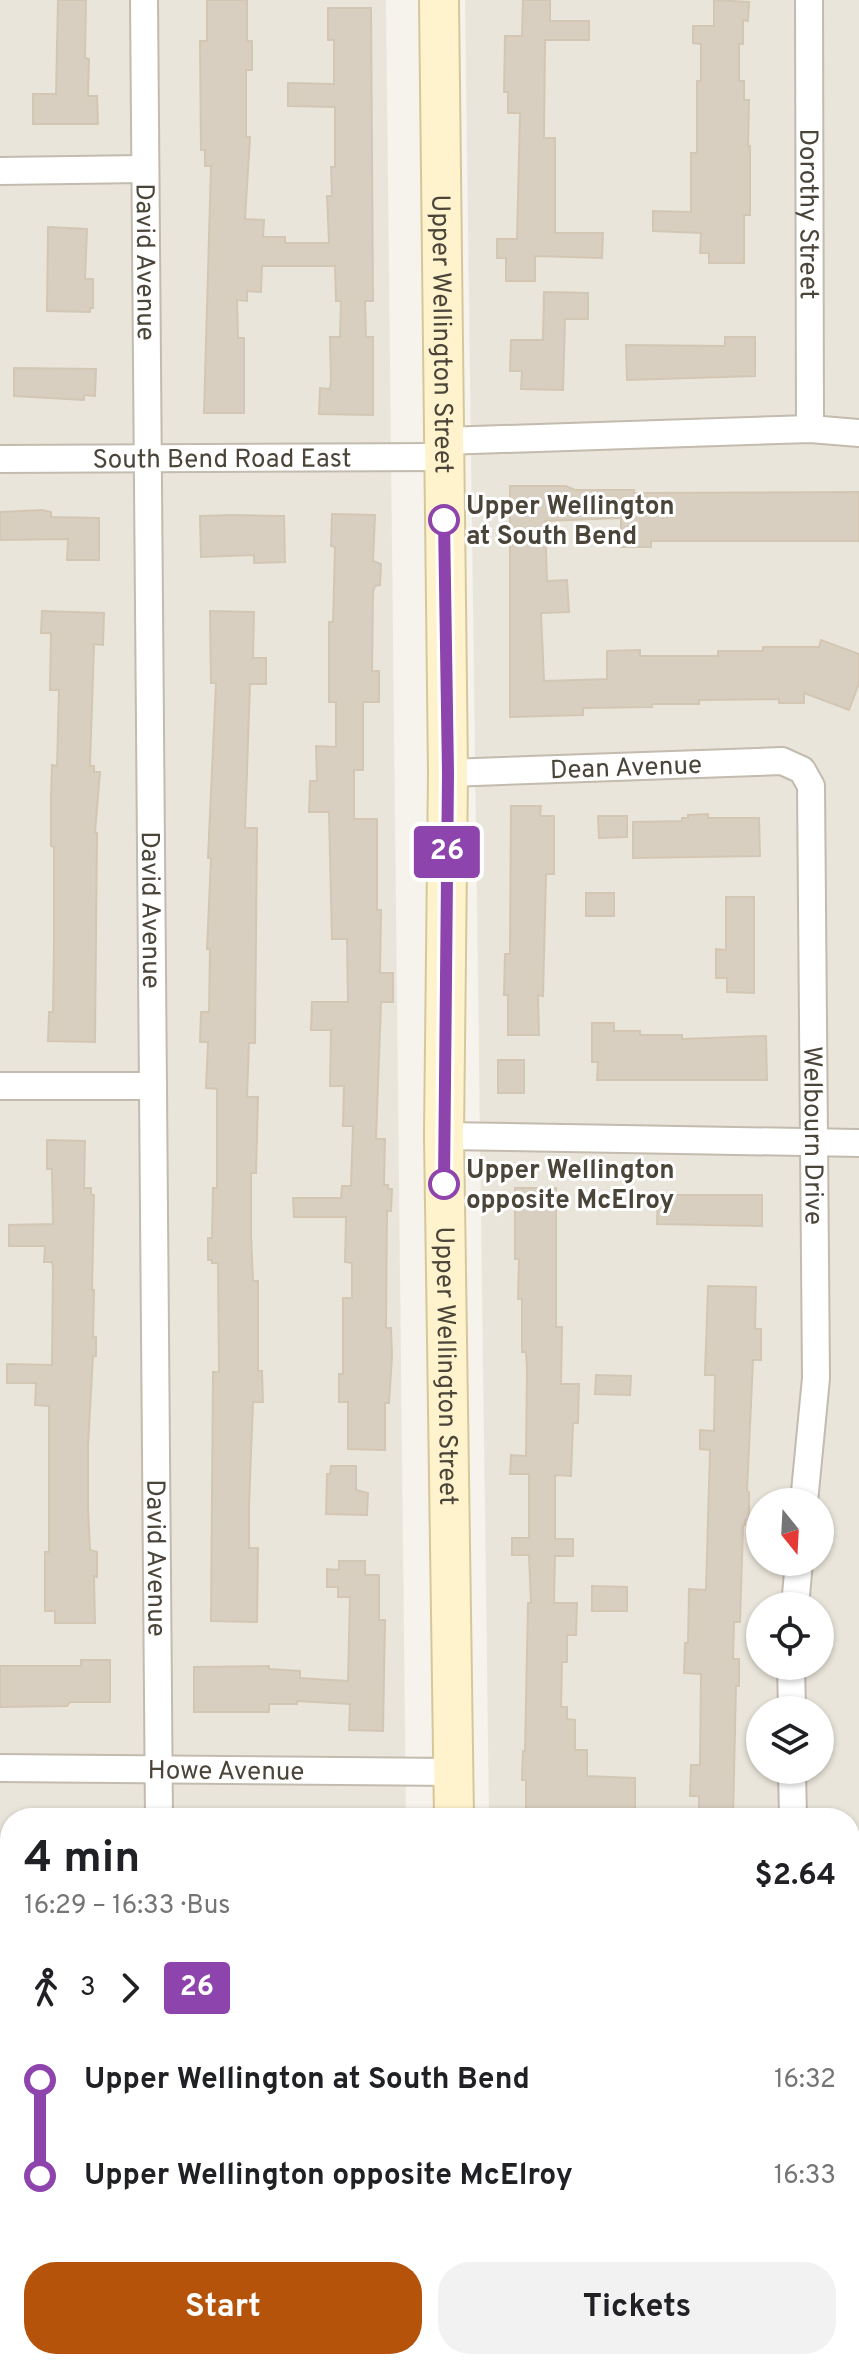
<!DOCTYPE html>
<meta charset="utf-8">
<style>
body{margin:0;font-family:Overpass,sans-serif;background:#f2f2f2;color:#202124;height:100vh;display:flex;flex-direction:column;font-size:30px;white-space:nowrap}
*{box-sizing:border-box;margin:0}
p{font-size:26px;color:#757577}
.icon{flex:none;width:44px;height:44px;fill:none;stroke:currentColor;stroke-width:2;stroke-linecap:round;stroke-linejoin:round}
.map{position:relative;flex:1;overflow:hidden}
.details{position:absolute;left:0px;top:1808px;width:860px;height:562px;display:flex;flex-direction:column;background:#fff;border-radius:32px 32px 0 0;box-shadow:0 2px 6px #0004}
.details>*{flex:none}
.badge{padding:0 16px;border-radius:6px;font-size:28px;line-height:52px}
.needle{width:52px;rotate:162deg}
.controls{position:absolute;left:746px;top:1488px;display:grid;gap:16px}
.controls a{display:grid;place-items:center;width:88px;height:88px;border-radius:50%;background:#fff;box-shadow:0 2px 6px #0004;font-size:40px}
.map>.badge{position:absolute;translate:-50% -50%;box-shadow:0 0 0 4px #fff}
.legs{display:flex;align-items:center;gap:12px;height:88px;padding:0 24px;font-size:26px}
.legs p{margin-inline-start:auto}
.head{display:flex;align-items:center;justify-content:space-between;height:136px;padding:0 24px}
h1{font-size:44px;font-weight:700;line-height:60px}
.primary-button{display:flex;gap:16px;margin-top:auto;padding:16px 24px}
.primary-button a{flex:1;height:92px;border-radius:32px;background:#b45309;color:#fff;font-size:32px;font-weight:700;line-height:92px;text-align:center}
.primary-button a+a{background:#f2f2f2;color:#202124}
ul{padding:0 24px;list-style:none}
li{display:flex;align-items:center;gap:28px;height:96px;font-size:30px}
li i{display:grid;place-items:center;width:12px;height:100%;margin:0 10px;background:currentColor}
li i::after{content:'';width:20px;height:20px;margin:-10px;border:6px solid;border-radius:50%;background:#fff}
li p{margin-inline-start:auto}
li:first-child i{background:linear-gradient(#0000 50%,currentColor 0)}
li:last-child i{background:linear-gradient(currentColor 50%,#0000 0)}
.map>svg:first-child{display:block}
.residential{fill:#eae5da;fill-rule:evenodd}
.building{fill:#d8cfc1;stroke:#d3c7b4;stroke-width:2}
.lines{fill:none;stroke-linecap:round;stroke-linejoin:round}
.street-casing{stroke:#c2bbae;stroke-width:30}
.secondary-casing{stroke:#d6c79b;stroke-width:42}
.street{stroke:#fff;stroke-width:26}
.secondary{stroke:#fff3cd;stroke-width:38}
.line-1-casing{stroke:#fff;stroke-width:18}
.line-1{stroke:#8e44ad;stroke-width:12}
.stop-1-dot{fill:#fff;stroke:#8e44ad;stroke-width:4}
.labels{text-anchor:middle;stroke-width:6;stroke-linejoin:round;paint-order:stroke}
.street-label{font-size:26px;fill:#4b4439;stroke:#fff}
.stop-label{font-size:26px;font-weight:bold;fill:#4b4439;stroke:#fff;text-anchor:start}
</style>
<div class="map">
<svg width="859" height="2369" viewBox="0 0 859 2369">
<rect width="100%" height="100%" fill="#f6f3ec"/>
<!-- residential -->
<g class="residential">
<path d="M0,0H386L406,1818H10V2360H412V2369H0Z"/>
<path d="M465,0H859V2369H496V2360H850V1818H489ZM760,1502H820V1562H760ZM760,1606H820V1666H760ZM760,1710H820V1770H760Z"/>
</g>
<!-- building -->
<g class="building">
<path d="M58,0H86L85,58L89,59L88,96H97L98,124H33V94H56Z"/>
<path d="M207,0H247V41H252V70H246V137H250L245,219L264,220L263,237H285V243H329L327,196H332L331,167H335V107L288,106V83L334,84V40H328V8H371L373,301H365L366,337H373V415L319,414L320,388L330,389L331,380L330,337H340L341,301H336L335,266H262L261,292L247,291V301L237,300L238,338H244V413H204L211,166H205V150H201L200,41H207Z"/>
<path d="M523,0H550V21H589V40H545L544,138H555V233H603L602,258L535,256V281H506V258H497V239H517L520,113H508V92H504L505,36H522Z"/>
<path d="M714,0L749,2L748,21L743,20V44H739V81H744V100H749L748,147L750,146V215H744V263H709V253H700L701,233L653,231V211L691,212V153H697V81H701V44L693,43V26H714Z"/>
<path d="M48,227L87,229L85,279H93V308H90V312L47,311Z"/>
<path d="M544,292L588,293V319H565L563,390L521,389L522,371H510L511,340H543Z"/>
<path d="M725,337H755V376L627,380L626,345L725,346Z"/>
<path d="M14,368L96,369L95,396L84,395V400L14,396Z"/>
<path d="M510,486H566L575,490H634V493L859,492V541H651V547H621V518L545,521L547,581L567,580L569,612L541,613L544,681L607,679V651L640,650V656H718V651H763V647H819L821,640L859,654V683L849,710L804,693V703H779V699L699,700V704H652V707L583,708V715L510,717Z"/>
<path d="M42,510L51,512V517L99,518V560H67L68,539L0,540V512Z"/>
<path d="M332,514L375,515L373,561L381,564L380,585L375,586L373,592L372,671H379V702H363V770H354V819H377V910H381L380,973H393V1002H381L376,1139H385L384,1185H388V1189H392L391,1211H387L386,1328H391L392,1356L389,1403H385V1450L348,1449V1402H339V1374H343V1298H352V1263L345,1262L346,1217H294L293,1198H341L342,1186H351L353,1126H343L344,1086H330L331,1030H311L312,1002H348L347,939H332L329,812H309L310,781H317L316,746L336,747V702H329V622H333L335,547L331,546Z"/>
<path d="M231,515L284,516L285,562L254,563V555L201,557L200,516Z"/>
<path d="M42,611L104,613L103,645L94,644L90,766H94V772H100L95,833H97L95,1042L48,1041L49,1012H53L54,943V847L51,846V798L52,765L57,766L59,690H50L51,633H41Z"/>
<path d="M210,611L254,612L253,658H266V684H250L245,828H257L255,1043H249L247,1097H258L256,1173H251V1234L253,1281H258V1371H262L263,1402H253L249,1506V1548H258L257,1622L211,1621L213,1372H219L218,1263H212V1260H208V1238H212L213,1188H217V1089L206,1088L208,1042H200L201,1012H209L210,949H207L211,858H208L216,683H211Z"/>
<path d="M511,806H541L540,816H554V874H546L543,996L538,995L539,1035H508V995H504L505,954H510V951Z"/>
<path d="M708,814V818H759L760,856L633,858V822L682,821V818H688V815Z"/>
<path d="M598,816H627V837L599,838Z"/>
<rect x="586" y="893" width="28" height="23"/>
<path d="M726,897H754V993L727,992V978H716V949L726,950Z"/>
<path d="M592,1023H614V1031H640V1035H682V1039L766,1036L767,1080H597L598,1062H592Z"/>
<rect x="498" y="1060" width="26" height="33"/>
<path d="M47,1140L85,1141L84,1188H91V1195H94L92,1290H94L93,1337H96V1356H93L88,1446V1507L90,1550L97,1552V1577L94,1576L95,1623H55V1611H45V1552H49V1406L35,1405L36,1383H7V1364L52,1365L53,1267L52,1262H44L45,1246H9V1225L53,1224L52,1169H47Z"/>
<path d="M515,1188H556V1327H562L561,1384H579L578,1423H573L571,1476L555,1475V1539H573V1556H555L554,1603H577L576,1635H567V1662H562L561,1707H567V1719L575,1720V1750H587V1776L635,1778V1815L632,1818H526V1780H522L523,1751H525L528,1603H531L529,1555H512V1538H529V1474H510L511,1455L526,1456L527,1369L526,1352H522V1299H518L519,1259H515Z"/>
<path d="M658,1195H762V1226L657,1224Z"/>
<path d="M708,1286L756,1287L755,1329H761V1360H753L747,1491L749,1492V1520H745V1525H743L740,1622H734L733,1659H739V1686H736L733,1818H699V1796H690L691,1765H700L701,1674L684,1673L685,1643H688L689,1589L706,1590L710,1450L700,1449V1430L714,1431L715,1375H705Z"/>
<path d="M596,1375L631,1376L630,1395L595,1394Z"/>
<path d="M331,1466H356V1490L368,1493L367,1515L326,1514L327,1474H330Z"/>
<path d="M339,1561H365V1575H379V1620H385L383,1731L349,1730L350,1704L297,1701V1704H269V1712H194V1667L269,1666V1669L300,1671V1678L348,1681L350,1597H338V1587H327V1569L339,1570Z"/>
<path d="M592,1586L627,1587V1611H592Z"/>
<path d="M81,1660H110V1702H70L67,1706L0,1707V1666H81Z"/>
</g>
<g class="lines">
<!-- street casing -->
<g class="street-casing">
<g id="street">
<path id="s1" d="M144,0L159,1818"/>
<path id="s2" d="M809,0L810,429"/>
<path d="M0,171L143,169"/>
<path d="M444,441L810,429L859,433"/>
<path id="s3" d="M0,459L443,457"/>
<path id="s4" d="M448,773L782,761L802,770L811,786L816,1378L804,1502"/>
<path d="M0,1086H153"/>
<path d="M444,1136L859,1143"/>
<path d="M795,1606L799,1562"/>
<path d="M791,1666L792,1710"/>
<path id="s5" d="M0,1768L454,1772"/>
<path d="M792,1770L793,1818"/>
<path d="M163,2360V2369"/>
<path d="M797,2360V2369"/>
</g>
</g>
<!-- secondary casing -->
<g class="secondary-casing">
<g id="secondary">
<path id="s6" d="M439,0L448,773L444,1136L454,1818"/>
<path d="M460,2360V2369"/>
</g>
</g>
<!-- street -->
<use href="#street" class="street"/>
<!-- secondary -->
<use href="#secondary" class="secondary"/>
</g>
<g class="lines">
<!-- line-1 casing -->
<g class="line-1-casing">
<path id="line-1" d="M444,520L448,773L444,1184"/>
</g>
<!-- line-1 -->
<use href="#line-1" class="line-1"/>
</g>
<!-- markers -->
<g class="stop-1-dot">
<circle cx="444" cy="520" r="14"/>
<circle cx="444" cy="1184" r="14"/>
</g>
<g class="labels">
<!-- street labels -->
<g class="street-label">
<text dy="9" stroke="none"><textPath href="#s2" startOffset="214">Dorothy Street</textPath></text>
<text dy="9" stroke="none"><textPath href="#s1" startOffset="262">David Avenue</textPath></text>
<text dy="9" stroke="none"><textPath href="#s6" startOffset="334">Upper Wellington Street</textPath></text>
<text dy="9" stroke="none"><textPath href="#s3" startOffset="222">South Bend Road East</textPath></text>
<text dy="9" stroke="none"><textPath href="#s4" startOffset="178">Dean Avenue</textPath></text>
<text dy="9" stroke="none"><textPath href="#s1" startOffset="910">David Avenue</textPath></text>
<text dy="9" stroke="none"><textPath href="#s4" startOffset="724">Welbourn Drive</textPath></text>
<text dy="9" stroke="none"><textPath href="#s6" startOffset="1366">Upper Wellington Street</textPath></text>
<text dy="9" stroke="none"><textPath href="#s1" startOffset="1558">David Avenue</textPath></text>
<text dy="9" stroke="none"><textPath href="#s5" startOffset="226">Howe Avenue</textPath></text>
</g>
<!-- stop labels -->
<g class="stop-label">
<text x="466" y="514">Upper Wellington<tspan x="466" dy="30">at South Bend</tspan></text>
<text x="466" y="1178">Upper Wellington<tspan x="466" dy="30">opposite McElroy</tspan></text>
</g>
</g>
</svg>
<div class="controls">
<a><svg class="needle" viewBox="-14 -14 28 28"><path d="M0-13l5 13h-10z" fill="#e53935"/><path d="M0 13l5-13h-10z" fill="#757577"/></svg></a>
<a><svg class="icon" aria-label="locate" viewBox="0 0 24 24"><circle cx="12" cy="12" r="6"/><path d="M12 2v4M12 18v4M2 12h4M18 12h4"/></svg></a>
<a><svg class="icon" aria-label="layers" viewBox="0 0 24 24"><path d="M12 4l9 5-9 5-9-5zM3 14l9 5 9-5"/></svg></a>
</div>
<b class="badge" style="left:447px;top:852px;background:#8e44ad;color:#fff">26</b>
<section class="details">
<div class="head"><div><h1>4 min</h1><p>16:29 – 16:33 · Bus</p></div><b>$2.64</b></div>
<div class="legs"><svg class="icon" aria-label="walk" viewBox="0 0 24 24"><circle cx="13" cy="4" r="2"/><path d="M13 8l-2 6 4 7M11 14l-3 7M7 12l3-4h3l4 4"/></svg>3<svg class="icon" aria-label="forward" viewBox="0 0 24 24"><path d="M9 5l7 7-7 7"/></svg><b class="badge" style="background:#8e44ad;color:#fff">26</b></div>
<ul>
<li><i style="color:#8e44ad"></i><b>Upper Wellington at South Bend</b><p>16:32</p></li>
<li><i style="color:#8e44ad"></i><b>Upper Wellington opposite McElroy</b><p>16:33</p></li>
</ul>
<div class="primary-button"><a>Start</a><a>Tickets</a></div>
</section>
</div>
